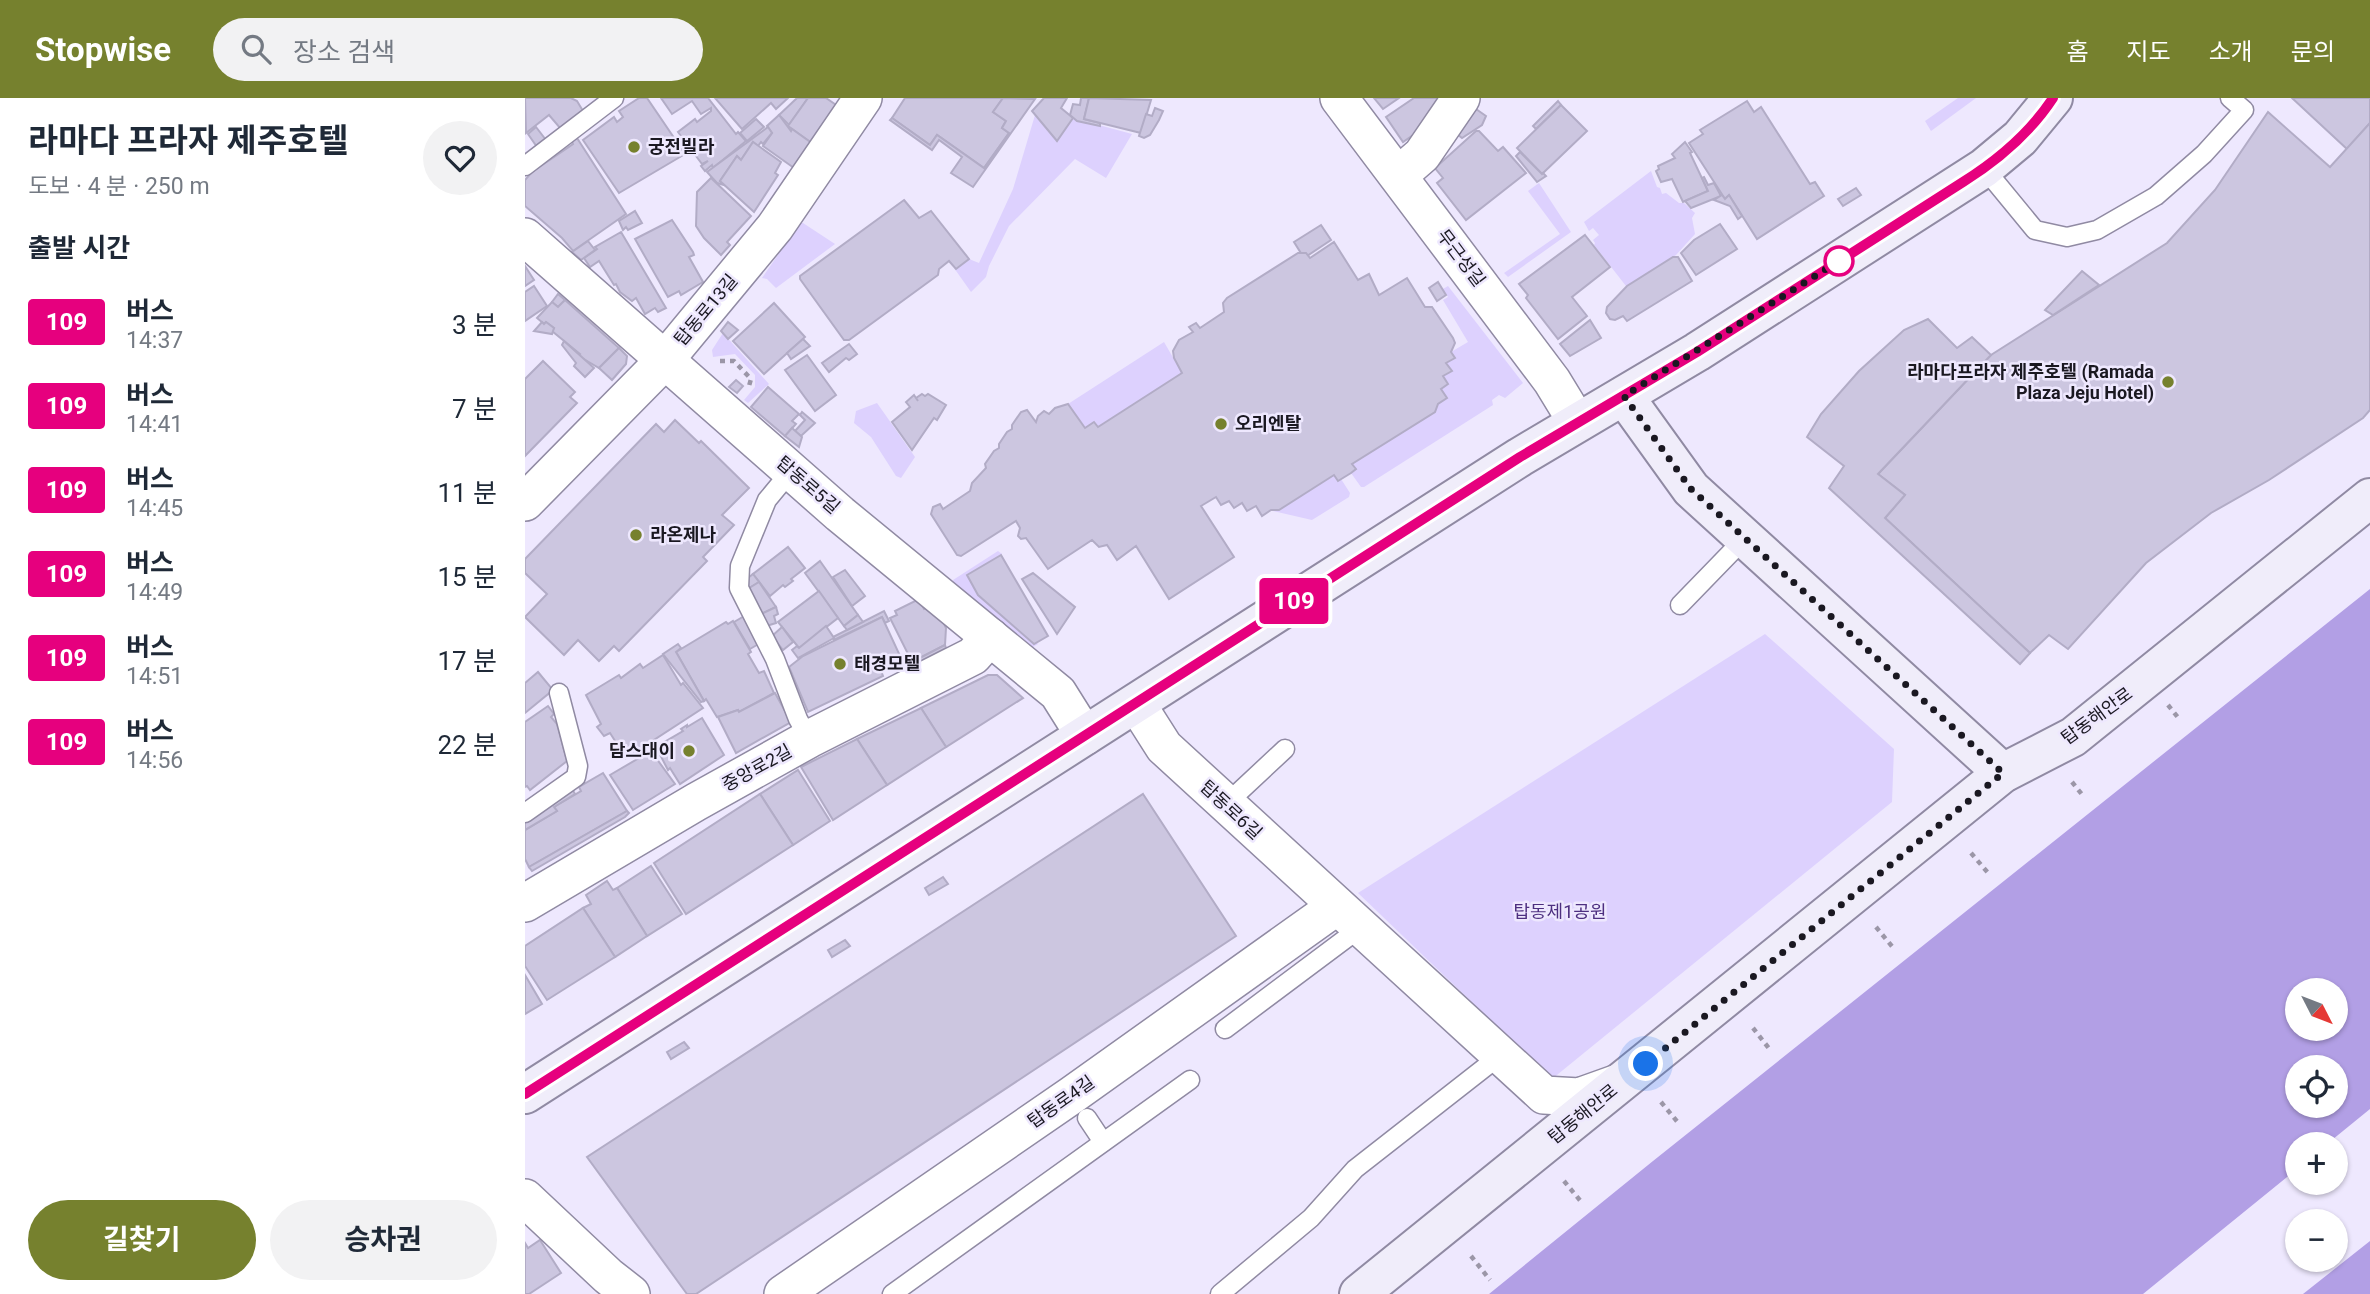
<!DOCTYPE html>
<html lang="ko">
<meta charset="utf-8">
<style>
body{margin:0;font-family:Roboto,"Noto Sans KR",sans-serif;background:#f2f2f3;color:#1f2937;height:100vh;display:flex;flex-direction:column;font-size:26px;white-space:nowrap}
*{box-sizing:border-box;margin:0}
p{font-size:23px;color:#747a83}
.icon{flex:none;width:38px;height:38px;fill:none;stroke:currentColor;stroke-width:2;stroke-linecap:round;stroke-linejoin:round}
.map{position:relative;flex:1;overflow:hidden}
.panel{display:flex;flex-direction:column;background:#fff;width:525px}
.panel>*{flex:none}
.badge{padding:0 14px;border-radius:5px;font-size:24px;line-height:46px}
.needle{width:46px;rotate:132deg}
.controls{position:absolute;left:1760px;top:880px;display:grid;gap:14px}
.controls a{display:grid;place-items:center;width:63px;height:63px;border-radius:50%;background:#fff;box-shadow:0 2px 5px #0004;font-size:35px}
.you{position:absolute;width:35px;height:35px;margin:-18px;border:5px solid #fff;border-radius:50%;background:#1a73e8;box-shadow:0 0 0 10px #1a73e833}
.map>.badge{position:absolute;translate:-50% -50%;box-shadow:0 0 0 4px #fff}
h2{padding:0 28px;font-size:26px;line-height:63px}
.round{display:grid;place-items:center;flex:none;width:74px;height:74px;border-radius:37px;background:#f2f2f3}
.headline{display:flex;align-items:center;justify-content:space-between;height:119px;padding:0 28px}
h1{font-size:33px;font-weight:700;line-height:52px}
.action{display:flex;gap:14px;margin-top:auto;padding:14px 28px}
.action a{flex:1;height:80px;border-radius:42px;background:#76812e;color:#fff;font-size:28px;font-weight:700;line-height:80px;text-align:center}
.action a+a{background:#f2f2f3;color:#1f2937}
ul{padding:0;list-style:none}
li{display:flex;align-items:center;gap:21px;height:84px;padding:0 28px}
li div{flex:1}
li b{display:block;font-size:26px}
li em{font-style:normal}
li .badge{min-width:77px;font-weight:700;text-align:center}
header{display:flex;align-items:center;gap:42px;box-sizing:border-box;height:98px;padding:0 35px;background:#76812e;color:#fff}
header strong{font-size:33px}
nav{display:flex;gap:38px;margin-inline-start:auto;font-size:24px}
.search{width:490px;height:63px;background:#f2f2f3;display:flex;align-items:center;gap:18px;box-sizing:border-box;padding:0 24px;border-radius:38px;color:#747a83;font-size:26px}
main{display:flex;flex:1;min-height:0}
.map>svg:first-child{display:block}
.green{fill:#ddd1fe}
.water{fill:#b29fe5;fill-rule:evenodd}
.pier{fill:#eee8fe;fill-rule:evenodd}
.building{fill:#ccc6e0;stroke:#b2acc6;stroke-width:2}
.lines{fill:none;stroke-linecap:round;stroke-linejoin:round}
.lane-casing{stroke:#908aa3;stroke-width:21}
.street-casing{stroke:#908aa3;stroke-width:40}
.secondary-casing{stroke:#908aa3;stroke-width:42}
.path{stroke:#9b96a7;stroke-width:4.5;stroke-dasharray:5 5;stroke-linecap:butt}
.lane{stroke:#fff;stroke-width:18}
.street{stroke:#fff;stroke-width:37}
.secondary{stroke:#f0edfa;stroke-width:38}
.line-casing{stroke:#fff;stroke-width:16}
.line{stroke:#e6007e;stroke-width:10}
.walk{stroke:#1a1821;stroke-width:7;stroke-dasharray:0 12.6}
.poi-dot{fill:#76812e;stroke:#eee8fe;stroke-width:2.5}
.stop-dot{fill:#fff;stroke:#e6007e;stroke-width:3.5}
.labels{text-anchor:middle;stroke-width:5;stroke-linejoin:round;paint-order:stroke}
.poi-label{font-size:18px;font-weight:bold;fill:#1a1821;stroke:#eee8fe;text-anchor:start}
.street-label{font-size:18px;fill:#1a1821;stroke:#eee8fe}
.park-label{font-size:18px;fill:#4d2f80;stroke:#eee8fe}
</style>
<header>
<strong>Stopwise</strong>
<div class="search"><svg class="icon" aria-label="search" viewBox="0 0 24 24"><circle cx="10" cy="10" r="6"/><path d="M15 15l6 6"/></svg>장소 검색</div>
<nav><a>홈</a><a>지도</a><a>소개</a><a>문의</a></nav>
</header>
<main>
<section class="panel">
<div class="headline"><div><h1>라마다 프라자 제주호텔</h1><p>도보 · 4 분 · 250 m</p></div><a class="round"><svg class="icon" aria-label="heart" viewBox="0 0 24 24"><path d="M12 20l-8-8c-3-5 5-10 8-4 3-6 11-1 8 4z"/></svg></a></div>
<h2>출발 시간</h2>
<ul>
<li><span class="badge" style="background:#e6007e;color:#fff">109</span><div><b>버스</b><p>14:37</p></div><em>3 분</em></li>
<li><span class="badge" style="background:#e6007e;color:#fff">109</span><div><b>버스</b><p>14:41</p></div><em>7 분</em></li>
<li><span class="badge" style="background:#e6007e;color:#fff">109</span><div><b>버스</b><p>14:45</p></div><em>11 분</em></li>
<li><span class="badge" style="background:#e6007e;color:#fff">109</span><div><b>버스</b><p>14:49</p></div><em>15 분</em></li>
<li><span class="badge" style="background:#e6007e;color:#fff">109</span><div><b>버스</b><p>14:51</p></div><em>17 분</em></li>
<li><span class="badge" style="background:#e6007e;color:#fff">109</span><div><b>버스</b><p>14:56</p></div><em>22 분</em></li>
</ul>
<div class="action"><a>길찾기</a><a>승차권</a></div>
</section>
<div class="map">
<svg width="1845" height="1196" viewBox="0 0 1845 1196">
<rect width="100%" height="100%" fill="#eee8fe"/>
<!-- green -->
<g class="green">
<path d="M1433,0H1451L1406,33L1400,23Z"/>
<path d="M510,17L531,43L548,20L607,36L581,80L550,61L484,128L464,168L461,179L446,194L429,170L444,161L454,165L488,91Z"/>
<path d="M1126,73L1132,89L1135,90L1137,96L1141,95L1154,105H1159L1170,115L1167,120L1170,136L1151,157L1101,188L1069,147L1070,145L1068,142L1074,137L1068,130L1064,133L1059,124Z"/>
<path d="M1014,85L1046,134L983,179L979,175L1035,136L1003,93Z"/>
<path d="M275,125H278L310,146L251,190L242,181L237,180Z"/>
<path d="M923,188L998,285L980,300L974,297L967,302L968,307L839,389H836L826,375L831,371L827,366L910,314L916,291L923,286L918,278L926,273L921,265L930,260L926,254L943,244L918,202L923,199L918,191Z"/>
<path d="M198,235L244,286L223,305L219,302L230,289V277L210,256L188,259L187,252Z"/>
<path d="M639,244L657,275L573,329L569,324L560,330L543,306Z"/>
<path d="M352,305L390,359L376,380L371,378L346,339L329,325L331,313Z"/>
<path d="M809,377L813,383L816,381L825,395L824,399L787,422L748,413L754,412Z"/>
<path d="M473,453L477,456L476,457L442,478L453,497L508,546L512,545L513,546L508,549L429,485L428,482Z"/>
<path d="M1240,536L1369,651L1367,704L1027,981L833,795Z"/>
</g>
<!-- water -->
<path class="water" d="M1845,491V1196H964L1128,1063ZM1773,892H1811V931H1773ZM1773,970H1811V1008H1773ZM1773,1046H1811V1085H1773ZM1773,1124H1811V1162H1773Z"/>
<!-- pier -->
<path class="pier" d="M1845,1011V1143L1778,1196H1618L1773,1070V1085H1811V1046H1802ZM1773,1124H1811V1162H1773Z"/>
<!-- building -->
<g class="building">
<path d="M0,0H46L52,3L58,13L35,30L24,17L1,35Z"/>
<path d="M114,0H122L160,56L94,95L58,42L89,19L92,24L98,19L94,13Z"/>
<path d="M136,0H183L211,36L213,34L221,43L188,70L187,67L180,73L176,68L183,63L177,66L153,34L170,21L172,24L186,13V10L176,16L167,3L147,16Z"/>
<path d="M190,0H263L251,11L246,5L217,31Z"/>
<path d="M272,0H283L264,27L254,17Z"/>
<path d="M283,0H301L314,9L288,46L263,28Z"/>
<path d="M380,0H478L468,14L481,23L477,30L484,35L459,70L412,37L405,47L367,20Z"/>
<path d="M478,0L510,1L448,89L426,75L437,59L414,42L407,52L365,22L367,20L405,47L412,37L459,70L484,35L477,30L481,23L468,14Z"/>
<path d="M519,0H542L536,10L548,20L532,43L507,13Z"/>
<path d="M556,0H564L559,21L575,25V28L552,23L545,17L548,6L555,7Z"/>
<path d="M564,0L626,2L616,35L559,21Z"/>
<path d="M849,0H874L858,11Z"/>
<path d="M889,0H916L891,35L878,44L861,19Z"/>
<path d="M1767,0H1845V25L1822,51Z"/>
<path d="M1033,3L1036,7L1011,31L1008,28Z"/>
<path d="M1222,3L1229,14L1236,9L1285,86L1290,84L1299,98L1232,141L1204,97L1200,101L1164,45L1178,36L1175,32Z"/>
<path d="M1036,7L1062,33L1017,76L992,50Z"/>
<path d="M630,10L638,13L634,22L625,37L619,40L614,38L621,16L627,18Z"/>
<path d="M951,11L961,18L957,27L937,40L932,36Z"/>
<path d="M1743,14L1805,69L1845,25V312L1838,320L1744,382L1686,415L1621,465L1543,551L1524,537L1505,555L1360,420L1380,397L1353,376L1466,257L1642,145L1690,92Z"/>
<path d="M254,17L266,33L267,31L288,46L269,70L238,48L247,35L242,28Z"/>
<path d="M231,21L239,29L222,43L215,35Z"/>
<path d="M11,29L21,42L12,49L3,36Z"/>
<path d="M243,29L247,35L238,46L236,44L233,48L228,44L216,62L212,58L195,83L199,87L192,85L182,74Z"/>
<path d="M951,33H954L973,53L978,49L1001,75L941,122L912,85L918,80L910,70Z"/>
<path d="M52,40L101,116L48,153L37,140L0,108V82L7,74L48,46L47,43Z"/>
<path d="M228,44L256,64L250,75L253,77L229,114L195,83L212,58L216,62Z"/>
<path d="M1160,44L1167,54L1165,55L1183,93L1158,104L1147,81L1136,84L1131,73L1134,71L1133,68L1150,60L1147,56Z"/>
<path d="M995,54L1017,76L1018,75L1021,78L1012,84L991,58Z"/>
<path d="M1179,79L1183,87L1189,85L1196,98L1166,110L1160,103L1183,93L1177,80Z"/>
<path d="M186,80L226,118L202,144L205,147L196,157L179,140L171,128L172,94Z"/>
<path d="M1331,90L1336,97L1318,108L1313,101Z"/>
<path d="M1197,97L1200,101L1204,97L1217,118L1213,121L1205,108L1189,102Z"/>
<path d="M379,102L394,120L406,113L444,161L431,171L424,163L414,171L413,177L324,242H319L275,181V178Z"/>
<path d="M110,113L117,125L103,132L101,129L98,132L94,123Z"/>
<path d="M147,122L168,154L169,157L164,159L178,184L156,197L154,193L143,199L110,141Z"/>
<path d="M1195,126L1212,151L1171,177L1156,155L1169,142Z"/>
<path d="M796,127L806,142L779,160L769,144Z"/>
<path d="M96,134L141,210L133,214L130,210L120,216L111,200L107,203L95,194L91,186L89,187L74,163L65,169L59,160L72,151L70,149Z"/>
<path d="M1060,137L1085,169L1047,199L1062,218L1033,241L1001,200L1003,197L994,186Z"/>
<path d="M63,143L70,152L56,162L47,154Z"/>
<path d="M809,144L833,182L844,176L854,197L882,180L900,209H907L928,240L930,245L926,254L930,260L921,265L927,273L918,278L923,286L916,291L922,300L913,306L910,314L827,366L831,371L826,375L813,383L809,377L754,412H746L737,418L731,408L722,413L717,405L709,410L704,403L696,407L691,399L676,408L709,459L644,501L611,448L592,462L582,447L574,449L567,442L523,471L501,440L496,441L493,438L495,430L491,423L436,458L432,457L406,416L408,409L415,406L418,411L445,393L447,385L461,370L460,366L469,353L474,350V346L482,334L487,331V327L496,314L502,312L511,324L513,318L519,313L524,316L530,310L543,306L560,330L569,324L573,329L657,275L649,260L648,253L654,242L668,234L664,229L671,225L675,230L699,214L698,205L702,200L773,155H781L785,160Z"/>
<path d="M1148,159H1153L1167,183L1102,223L1098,218L1090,222L1085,221L1081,215L1082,209L1102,188Z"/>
<path d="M0,168L9,182L0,188Z"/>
<path d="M1557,173L1574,187L1528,217L1520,212Z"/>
<path d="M913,184L921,197L912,203L904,190Z"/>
<path d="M9,188L22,208L0,223V194Z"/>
<path d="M33,196L40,202L33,209L27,204Z"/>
<path d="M40,202L94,250L74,270L57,260L54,257L55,256L27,233L29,230L21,224L19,226L12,220L27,204L33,209Z"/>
<path d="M249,205L280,239L239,276L208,243Z"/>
<path d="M1403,221L1432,250L1447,239L1466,257L1353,376L1380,397L1360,420L1505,555L1495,566L1304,390L1319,368L1282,339L1296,316L1334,273L1379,232Z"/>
<path d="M1065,222L1076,240L1045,258L1035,246Z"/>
<path d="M17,224L19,226L21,224L29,230L27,236L9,233Z"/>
<path d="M203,224L213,232L203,241L196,233Z"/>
<path d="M278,241L285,248L266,261L262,255Z"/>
<path d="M39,243L69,270L60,279L49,268L51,265L37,247Z"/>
<path d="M324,246L332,256L324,262L321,260L304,274L297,265Z"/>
<path d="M94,250L102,258L101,266L87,282L74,270Z"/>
<path d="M282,257L311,297L290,313L260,272Z"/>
<path d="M18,263L50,294L45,299L52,305L0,358V281Z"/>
<path d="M211,282L218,288L212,295L204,289Z"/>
<path d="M243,289L274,316L267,323L271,326L260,338L226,309Z"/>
<path d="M397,296L400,298L403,296L421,307L412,322L409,320L387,352L367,324L385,309L381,304L389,297L393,303L391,300Z"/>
<path d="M277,314L290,325L276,338L270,333L280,322L275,317Z"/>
<path d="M150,322L174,345L176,343L224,390L197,417L209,427L178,459L182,463L94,553L89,548L74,563L53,542L39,557L0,519L22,496L0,475V461L131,326L139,334Z"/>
<path d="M267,330L277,339L274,349L260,338Z"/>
<path d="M263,449L280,470L266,481L268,483L260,489L258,487L245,498L228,476Z"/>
<path d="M476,457L523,538L509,546L453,497L442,477Z"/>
<path d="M295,463L333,517L319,528L280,475Z"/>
<path d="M320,472L340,498L327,508L308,479Z"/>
<path d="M508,475L550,509L532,536L497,481Z"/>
<path d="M228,476L234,484L221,492L223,480Z"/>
<path d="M234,484L251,509L234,517L221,492Z"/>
<path d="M294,493L313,520L274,550L253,524Z"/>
<path d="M394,501L399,511L403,509L416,519L421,530L420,547L387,564L365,520L372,517L370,513Z"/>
<path d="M251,509L253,516L249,518L251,525L238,529L234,517Z"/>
<path d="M359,513L364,523L360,525L357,519L309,542L308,539Z"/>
<path d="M221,517L237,544L225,551L209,524Z"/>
<path d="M333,517L338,524L322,532L319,528Z"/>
<path d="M357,519L376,560L355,570L358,578L283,614L264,569L278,558Z"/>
<path d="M208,523L226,554L223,556L234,575L239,573L249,595L214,614L213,612L192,619L181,601L179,603L151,554L201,524L203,526Z"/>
<path d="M301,528L309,540L273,560L267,552L272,548L274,550Z"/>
<path d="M257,529L268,544L258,552L247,538Z"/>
<path d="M153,546L156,550L151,554L179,603L176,604L138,556Z"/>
<path d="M420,547L421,550L388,567L387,564Z"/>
<path d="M138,557L156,587L158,585L178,610L101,660L85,635L79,638L72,629L76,626L61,597L94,577L96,580L115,566L118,570Z"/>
<path d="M13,574L28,592L0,615V585Z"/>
<path d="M463,577H472L498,600L421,649L396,610Z"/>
<path d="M250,595L266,624L211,655L193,619L213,612L214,614Z"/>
<path d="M23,608L29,616L26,619L32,626L42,663L5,692L2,688L0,689V624Z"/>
<path d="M396,610L421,649L362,687L332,641Z"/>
<path d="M177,620L199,657L155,686L145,670L143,672L131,649L158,633L156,631L162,627V629Z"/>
<path d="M332,641L362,687L308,722L276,669Z"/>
<path d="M126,653L150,686L108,712L85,677Z"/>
<path d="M273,672L305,723L268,747L235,696Z"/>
<path d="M78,675L102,713L4,769L0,761V732L32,713L29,709L56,693L54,689Z"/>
<path d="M47,691L50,696L29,709L32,713L0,732V723Z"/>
<path d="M235,696L268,747L161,816L129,765Z"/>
<path d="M618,696L711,838L171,1196H162L62,1059Z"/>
<path d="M102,713L104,715L100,719L7,773L4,769Z"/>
<path d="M126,768L157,816L122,838L92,790Z"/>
<path d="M418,779L423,786L404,797L400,790Z"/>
<path d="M82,783L88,792L92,790L122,838L90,859L58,810L66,806L61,797Z"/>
<path d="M58,810L90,859L22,902L0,868V848Z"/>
<path d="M320,842L325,848L307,859L303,852Z"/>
<path d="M0,877L17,906L0,916Z"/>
<path d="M159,944L164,950L146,961L142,954Z"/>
<path d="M15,1142L36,1175L4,1196H0V1145L3,1150Z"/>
</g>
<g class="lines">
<!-- lane casing -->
<g class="lane-casing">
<g id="lane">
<path d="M0,68L89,0"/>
<path d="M1459,70L1510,132L1542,139L1572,132L1631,98L1679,56L1719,12L1705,0"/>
<path d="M266,373L242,402L215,468L214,490L250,561L273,621L284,641"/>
<path d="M1155,507L1221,439"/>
<path d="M700,707L760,651"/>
<path d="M0,715L51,679L53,668L34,595"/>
<path d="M700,931L835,830"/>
<path d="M562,1020L578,1044"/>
<path d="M367,1196L665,982"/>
<path d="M695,1196L786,1120L830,1071L977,956"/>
</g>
</g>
<!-- street casing -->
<g class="street-casing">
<g id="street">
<path d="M814,0L1027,283L1052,324"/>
<path d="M874,77L897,57L936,0"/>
<path d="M0,139L315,416L533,595L560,638"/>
<path d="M0,404L139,263L250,129L338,0"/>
<path d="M611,605L639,649L1019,997L1054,999L1096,984"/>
<path d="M0,805L171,704L284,641L448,558L465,539"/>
<path d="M0,1100L83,1178L106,1196"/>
<path d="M258,1196L547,997L812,808"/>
</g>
</g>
<!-- secondary casing -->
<g class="secondary-casing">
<g id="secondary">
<path d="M1099,298L1166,391L1478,675"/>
<path d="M0,996L995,359L1172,254L1459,70L1495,40L1528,0"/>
<path d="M834,1196L1478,675L1548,639L1845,400"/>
</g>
</g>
<!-- path -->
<g class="path">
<path d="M195,263H209L226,281L224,288"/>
<path d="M1643,607L1655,622"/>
<path d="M1547,684L1559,699"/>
<path d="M1446,755L1464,776"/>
<path d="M1351,829L1370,852"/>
<path d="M1228,930L1246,953"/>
<path d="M1136,1004L1155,1027"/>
<path d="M1039,1083L1058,1106"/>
<path d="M946,1158L965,1182"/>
</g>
<!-- lane -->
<use href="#lane" class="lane"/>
<!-- street -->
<use href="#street" class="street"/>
<!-- secondary -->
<use href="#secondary" class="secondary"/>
</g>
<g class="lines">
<!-- line casing -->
<g class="line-casing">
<path id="line" d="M0,996L995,359L1172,254L1438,84C1473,62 1505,35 1528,0"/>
</g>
<!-- line -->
<use href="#line" class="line"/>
<!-- walk -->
<path class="walk" d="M1121,966L1478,675L1166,391L1099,298L1314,163"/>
</g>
<!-- markers -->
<g class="poi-dot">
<circle cx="109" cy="49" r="7"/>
<circle cx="1643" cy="284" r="7"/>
<circle cx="696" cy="326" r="7"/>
<circle cx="111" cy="437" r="7"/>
<circle cx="315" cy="566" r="7"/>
<circle cx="164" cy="653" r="7"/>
</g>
<circle class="stop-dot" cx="1314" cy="163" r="14"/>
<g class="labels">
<!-- poi labels -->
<g class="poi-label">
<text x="123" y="55">궁전빌라</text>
<text x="1629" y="280" text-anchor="end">라마다프라자 제주호텔 (Ramada<tspan x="1629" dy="21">Plaza Jeju Hotel)</tspan></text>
<text x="710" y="332">오리엔탈</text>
<text x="125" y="443">라온제나</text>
<text x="329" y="572">태경모텔</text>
<text x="150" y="659" text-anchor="end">담스대이</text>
</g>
<!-- street labels -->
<g class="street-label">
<text transform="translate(936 160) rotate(53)" y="6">무근성길</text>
<text transform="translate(181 212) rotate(-50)" y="6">탑동로13길</text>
<text transform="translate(283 387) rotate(41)" y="6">탑동로5길</text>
<text transform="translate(1572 618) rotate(-36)" y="6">탑동해안로</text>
<text transform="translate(232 670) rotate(-29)" y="6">중앙로2길</text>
<text transform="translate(706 712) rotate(43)" y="6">탑동로6길</text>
<text transform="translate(536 1004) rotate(-35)" y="6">탑동로4길</text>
<text transform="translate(1058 1016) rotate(-39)" y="6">탑동해안로</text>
</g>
<!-- park labels -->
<g class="park-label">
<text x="1035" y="820">탑동제1공원</text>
</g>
</g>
</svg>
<div class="controls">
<a><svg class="needle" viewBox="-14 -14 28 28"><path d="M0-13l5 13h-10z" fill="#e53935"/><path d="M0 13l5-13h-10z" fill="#747a83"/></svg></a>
<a><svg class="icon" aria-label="locate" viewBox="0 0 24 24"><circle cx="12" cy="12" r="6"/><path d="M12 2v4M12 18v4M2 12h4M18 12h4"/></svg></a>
<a>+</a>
<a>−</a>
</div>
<div class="you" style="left:1121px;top:966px"></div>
<b class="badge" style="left:769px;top:503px;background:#e6007e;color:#fff">109</b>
</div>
</main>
